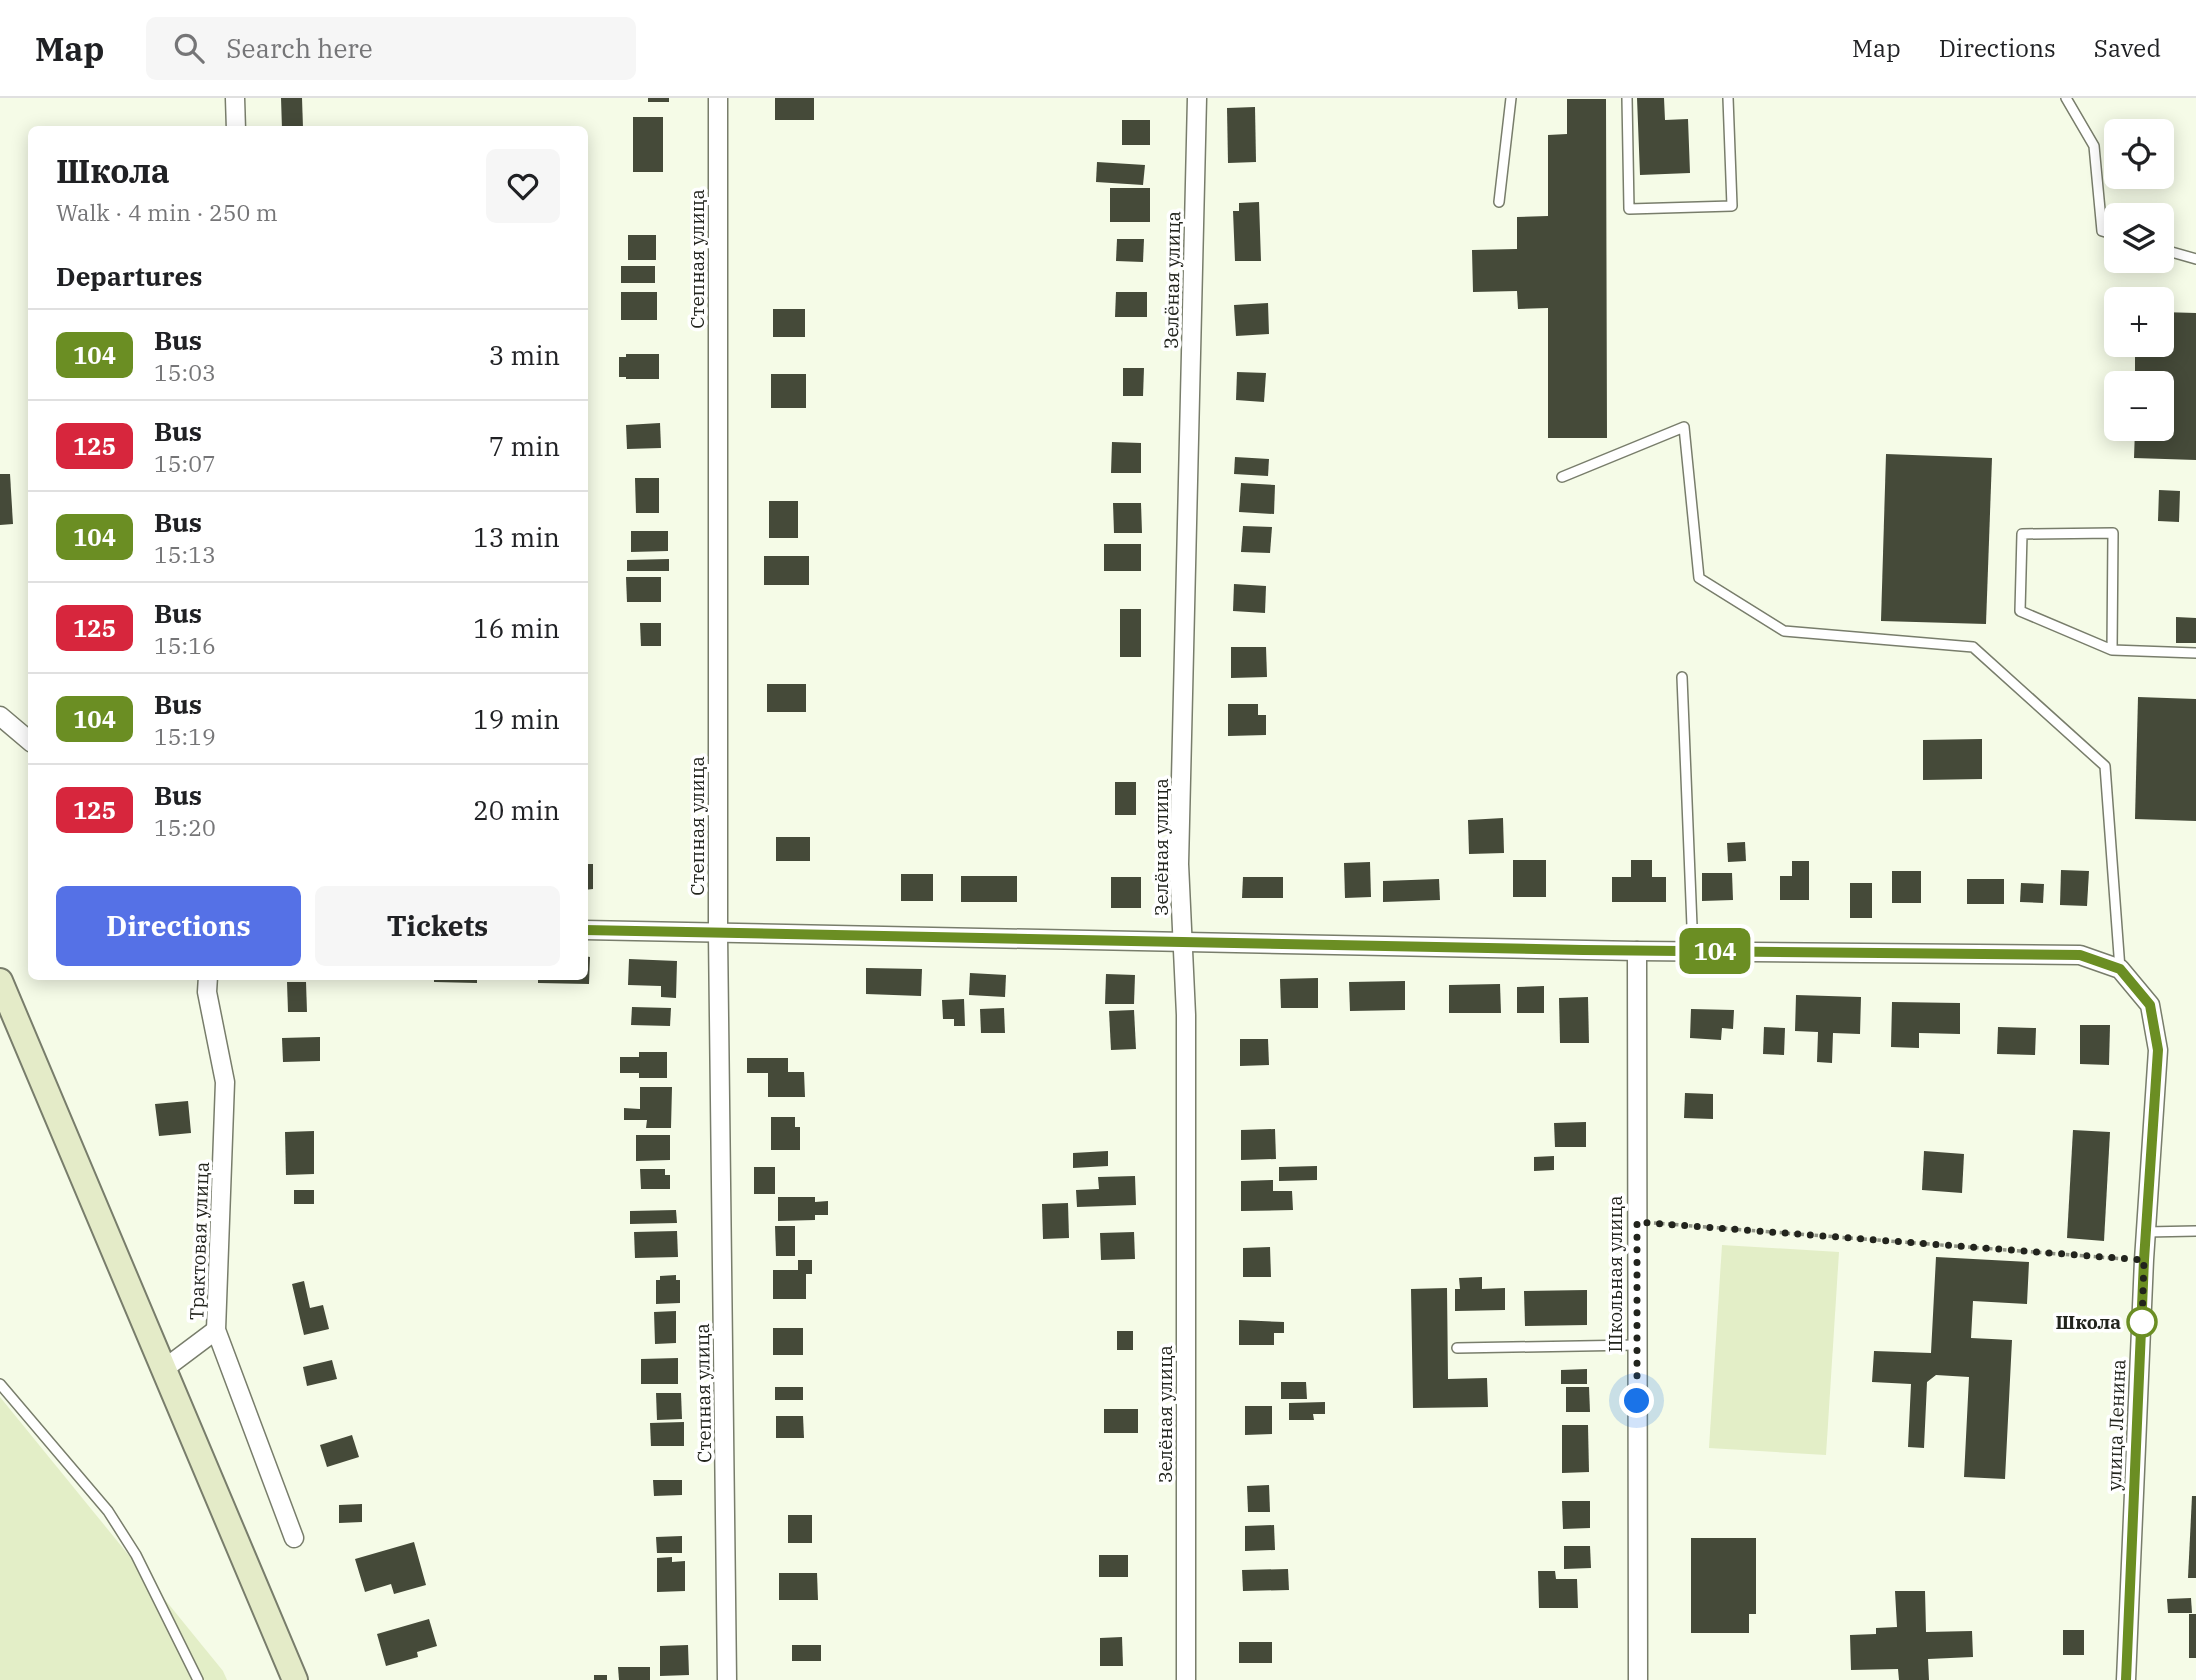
<!DOCTYPE html>
<meta charset="utf-8">
<style>
body{margin:0;font-family:"IBM Plex Serif",serif;background:#f6f6f6;color:#202124;height:100vh;display:flex;flex-direction:column;font-size:26px;white-space:nowrap}
*{box-sizing:border-box;margin:0}
p{font-size:23px;color:#757577}
.icon{flex:none;width:38px;height:38px;fill:none;stroke:currentColor;stroke-width:2;stroke-linecap:round;stroke-linejoin:round}
.map{position:relative;flex:1;overflow:hidden}
.drawer{position:absolute;left:28px;top:28px;width:560px;height:854px;display:flex;flex-direction:column;background:#fff;border-radius:10px;box-shadow:0 4px 18px #0003}
.drawer>*{flex:none}
.badge{padding:0 14px;border-radius:10px;font-size:24px;line-height:46px}
.tools{position:absolute;left:2104px;top:21px;display:grid;gap:14px}
.tools a{display:grid;place-items:center;width:70px;height:70px;border-radius:10px;background:#fff;box-shadow:0 4px 18px #0003;font-size:35px}
.you{position:absolute;width:35px;height:35px;margin:-18px;border:5px solid #fff;border-radius:50%;background:#1a73e8;box-shadow:0 0 0 10px #1a73e833}
.map>.badge{position:absolute;translate:-50% -50%;box-shadow:0 0 0 4px #fff}
h2{padding:0 28px;font-size:26px;line-height:63px}
.round{display:grid;place-items:center;flex:none;width:74px;height:74px;border-radius:10px;background:#f6f6f6}
.overview{display:flex;align-items:center;justify-content:space-between;height:119px;padding:0 28px}
h1{font-size:33px;font-weight:700;line-height:52px}
.cta{display:flex;gap:14px;margin-top:auto;padding:14px 28px}
.cta a{flex:1;height:80px;border-radius:10px;background:#5571e6;color:#fff;font-size:28px;font-weight:700;line-height:80px;text-align:center}
.cta a+a{background:#f6f6f6;color:#202124}
ul{padding:0;list-style:none}
li{display:flex;align-items:center;gap:21px;height:91px;padding:0 28px;border-top:2px solid #e0e0e0}
li div{flex:1}
li b{display:block;font-size:26px}
li em{font-style:normal}
li .badge{min-width:77px;font-weight:700;text-align:center}
header{display:flex;align-items:center;gap:42px;box-sizing:border-box;height:98px;padding:0 35px;background:#fff;border-bottom:2px solid #e0e0e0}
header strong{font-size:33px}
nav{display:flex;gap:38px;margin-inline-start:auto;font-size:24px}
.search{width:490px;height:63px;background:#f6f6f6;display:flex;align-items:center;gap:18px;box-sizing:border-box;padding:0 24px;border-radius:10px;color:#757577;font-size:26px}
.map>svg:first-child{display:block}
.green{fill:#e3eec7}
.building{fill:#454a39}
.lines{fill:none;stroke-linecap:round;stroke-linejoin:round}
.lane-casing{stroke:#787d6b;stroke-width:12}
.street-casing{stroke:#787d6b;stroke-width:21}
.secondary-casing{stroke:#787d6b;stroke-width:28}
.path{stroke:#909486;stroke-width:3.5;stroke-dasharray:3.5 3.5;stroke-linecap:butt}
.lane{stroke:#fff;stroke-width:9}
.street{stroke:#fff;stroke-width:18}
.secondary{stroke:#e4ebc8;stroke-width:24}
.line-casing{stroke:#fff;stroke-width:16}
.line{stroke:#6b8e23;stroke-width:10}
.walk{stroke:#22241d;stroke-width:7;stroke-dasharray:0 12.6}
.stop-dot{fill:#fff;stroke:#6b8e23;stroke-width:3.5}
.labels{text-anchor:middle;stroke-width:7;stroke-linejoin:round;paint-order:stroke}
.street-label{font-size:19px;fill:#22241d;stroke:#fff}
.stop-label{font-size:19px;font-weight:bold;fill:#22241d;stroke:#fff;text-anchor:end}
</style>
<header>
<strong>Map</strong>
<div class="search"><svg class="icon" aria-label="search" viewBox="0 0 24 24"><circle cx="10" cy="10" r="6"/><path d="M15 15l6 6"/></svg>Search here</div>
<nav><a>Map</a><a>Directions</a><a>Saved</a></nav>
</header>
<div class="map">
<svg width="2196" height="1582" viewBox="0 0 2196 1582">
<rect width="100%" height="100%" fill="#f5fbe7"/>
<!-- green -->
<g class="green">
<path d="M1722,1147L1839,1154L1826,1357L1709,1350Z"/>
<path d="M0,1299L223,1573L227,1582H0Z"/>
</g>
<!-- building -->
<g class="building">
<path d="M281,0H302L303,30L282,31Z"/>
<rect x="648" y="0" width="21" height="4"/>
<rect x="775" y="0" width="39" height="22"/>
<path d="M1637,0H1664L1665,22L1688,21L1690,75L1640,77Z"/>
<path d="M1567,1H1606L1607,340H1548V210L1518,211L1517,193L1473,194L1472,152L1517,151V119L1548,118V37L1567,36Z"/>
<path d="M1255,9L1256,64L1228,65L1227,10Z"/>
<rect x="633" y="19" width="30" height="55"/>
<rect x="1122" y="22" width="28" height="25"/>
<path d="M1097,64L1145,67L1143,87L1096,84Z"/>
<rect x="1110" y="90" width="40" height="34"/>
<path d="M1259,104L1261,163H1235L1233,113H1239V105Z"/>
<rect x="628" y="137" width="28" height="25"/>
<path d="M1117,141H1144L1143,164L1116,163Z"/>
<rect x="621" y="168" width="34" height="17"/>
<rect x="621" y="194" width="36" height="28"/>
<path d="M1116,194H1147V219H1115Z"/>
<path d="M1268,205L1269,236L1236,238L1234,207Z"/>
<rect x="773" y="211" width="32" height="28"/>
<path d="M2161,214L2196,215V362L2134,360L2135,331H2161V285H2135V247H2161Z"/>
<path d="M626,256H659V281H626V279H619V259H626Z"/>
<path d="M1123,270H1144L1143,298H1123Z"/>
<path d="M1237,274L1266,275L1264,304L1236,302Z"/>
<rect x="771" y="276" width="35" height="34"/>
<path d="M660,325L661,350L627,351L626,327Z"/>
<path d="M1112,344L1141,345V375H1111Z"/>
<path d="M1886,356L1992,360L1986,526L1881,523Z"/>
<path d="M1235,359L1269,361L1268,378L1234,376Z"/>
<path d="M0,376H10L13,426L0,427Z"/>
<path d="M635,380H659V415H636Z"/>
<path d="M1241,385L1275,387L1274,416L1239,414Z"/>
<path d="M2159,392L2180,393L2179,424L2158,423Z"/>
<rect x="769" y="403" width="29" height="37"/>
<path d="M1113,405H1141L1142,435H1114Z"/>
<path d="M1243,428L1272,429L1270,455L1241,454Z"/>
<path d="M631,433H668V453L631,454Z"/>
<rect x="1104" y="446" width="37" height="27"/>
<rect x="764" y="458" width="45" height="29"/>
<path d="M669,461V473H627V462Z"/>
<path d="M626,479H661V504H627Z"/>
<path d="M1234,486L1266,488L1265,515L1233,513Z"/>
<rect x="1120" y="511" width="21" height="48"/>
<path d="M2176,519L2196,520V545H2176Z"/>
<path d="M640,525H661V548H641Z"/>
<path d="M1231,549H1266L1267,579L1231,580Z"/>
<rect x="767" y="586" width="39" height="28"/>
<path d="M2138,599L2196,601V723L2135,721Z"/>
<path d="M1228,606H1258V617H1266V637L1228,638Z"/>
<path d="M1982,641V681L1923,682V642Z"/>
<rect x="1115" y="684" width="21" height="33"/>
<path d="M1503,720L1504,755L1469,756L1468,722Z"/>
<rect x="776" y="739" width="34" height="24"/>
<path d="M1745,744L1746,763L1728,764L1727,745Z"/>
<rect x="1513" y="762" width="33" height="37"/>
<path d="M1631,762H1652V779H1666V804H1612V779H1631Z"/>
<path d="M1792,763H1809V802H1780V778H1792Z"/>
<path d="M1370,764L1371,799L1345,800L1344,765Z"/>
<path d="M584,766H593V791L584,792Z"/>
<path d="M2061,772L2089,773L2087,808L2060,807Z"/>
<rect x="1892" y="773" width="29" height="32"/>
<path d="M1702,775H1732L1733,802L1702,803Z"/>
<rect x="901" y="776" width="32" height="27"/>
<rect x="961" y="778" width="56" height="26"/>
<rect x="1111" y="779" width="30" height="31"/>
<path d="M1243,779H1283V800H1242Z"/>
<path d="M1439,781L1440,802L1383,804V783Z"/>
<rect x="1967" y="781" width="37" height="25"/>
<rect x="1850" y="785" width="22" height="35"/>
<path d="M2021,785L2044,786L2043,805L2020,804Z"/>
<path d="M584,858L590,859L589,886L538,885V878H584Z"/>
<path d="M629,861L677,863L676,900L661,899V888L628,887Z"/>
<path d="M866,870L922,871L921,898L866,896Z"/>
<path d="M970,875L1006,877L1005,899L969,897Z"/>
<path d="M1106,876L1135,877L1134,906H1105Z"/>
<path d="M434,878H477V885L434,884Z"/>
<path d="M1318,880V910H1281L1280,881Z"/>
<path d="M1405,883V912L1350,913L1349,884Z"/>
<path d="M287,884H306L307,914H288Z"/>
<path d="M1500,886L1501,915H1449V887Z"/>
<path d="M1544,888V915H1517V889Z"/>
<path d="M1796,897L1861,899L1860,936L1833,935L1832,965L1817,964L1818,934L1795,933Z"/>
<path d="M1588,899L1589,945H1560L1559,900Z"/>
<path d="M964,901L965,928H954V921H943L942,902Z"/>
<path d="M1892,904L1960,905V936L1919,935V950L1891,949Z"/>
<path d="M632,909L671,910L670,928L631,927Z"/>
<path d="M1004,910L1005,935H981L980,911Z"/>
<path d="M1691,911L1734,912L1733,931L1722,930L1721,942L1690,940Z"/>
<path d="M1134,912L1136,951L1111,952L1109,913Z"/>
<path d="M2080,927H2110L2109,967L2080,966Z"/>
<path d="M1764,929L1785,930L1784,957L1763,956Z"/>
<path d="M1998,929L2036,930L2035,957L1997,956Z"/>
<path d="M320,939V963L283,964L282,940Z"/>
<path d="M1240,941H1268L1269,967L1240,968Z"/>
<path d="M639,954H667V980H639V975H620V959H639Z"/>
<path d="M747,960H788V974H804L805,999H768V975H747Z"/>
<path d="M640,989H672L671,1030H646L647,1022H624V1010L640,1011Z"/>
<path d="M1685,995L1713,996V1021L1684,1020Z"/>
<path d="M188,1003L191,1035L159,1038L155,1006Z"/>
<path d="M771,1019H795V1029H800V1052H771Z"/>
<path d="M1586,1024V1049H1555L1554,1025Z"/>
<path d="M1275,1031L1276,1061L1241,1062V1032Z"/>
<path d="M2073,1032L2110,1034L2104,1143L2067,1140Z"/>
<path d="M314,1033V1076L286,1077L285,1034Z"/>
<path d="M636,1037H670V1062L636,1063Z"/>
<path d="M1108,1053V1068L1073,1070V1055Z"/>
<path d="M1924,1053L1964,1056L1962,1095L1922,1092Z"/>
<path d="M1554,1058V1072L1534,1073V1059Z"/>
<path d="M1317,1068V1082L1279,1083V1069Z"/>
<rect x="754" y="1069" width="21" height="27"/>
<path d="M640,1071H665V1077H670V1091H641Z"/>
<path d="M1135,1078L1136,1107L1077,1109L1076,1092L1099,1091L1098,1079Z"/>
<path d="M1273,1082V1093H1292L1293,1112L1241,1113V1083Z"/>
<rect x="294" y="1092" width="20" height="14"/>
<path d="M778,1099H815V1104L828,1103V1117H815V1122L778,1123Z"/>
<path d="M1068,1105L1069,1140L1043,1141L1042,1106Z"/>
<path d="M676,1112L677,1125L630,1126V1113Z"/>
<path d="M775,1128H795V1158H776Z"/>
<path d="M677,1133L678,1159L635,1160L634,1134Z"/>
<path d="M1134,1134L1135,1161L1101,1162L1100,1135Z"/>
<path d="M1270,1149L1271,1179H1243V1150Z"/>
<path d="M1936,1159L2029,1164L2027,1206L1973,1203L1971,1240L2012,1242L2005,1381L1964,1379L1969,1279L1936,1277L1927,1284L1924,1350L1908,1349L1911,1286L1872,1284L1874,1253L1931,1255Z"/>
<path d="M798,1162H812V1176H806V1201H773V1172H798Z"/>
<path d="M676,1177V1182H680V1205L656,1206V1182H660V1178Z"/>
<path d="M1482,1179V1191L1505,1190V1212L1455,1213V1191H1460L1459,1180Z"/>
<path d="M304,1183L310,1210L323,1207L329,1231L304,1237L292,1186Z"/>
<path d="M1447,1190L1448,1281L1487,1280L1488,1309L1413,1310L1411,1191Z"/>
<path d="M1587,1192V1227L1525,1228L1524,1193Z"/>
<path d="M676,1213V1245L655,1246L654,1214Z"/>
<path d="M1239,1222L1284,1224V1235H1274V1247H1239Z"/>
<rect x="773" y="1230" width="30" height="27"/>
<rect x="1117" y="1233" width="16" height="19"/>
<path d="M678,1260V1286H641V1261Z"/>
<path d="M332,1262L337,1281L307,1288L303,1269Z"/>
<path d="M1587,1271V1286H1561V1272Z"/>
<path d="M1281,1284H1306L1307,1301H1281Z"/>
<rect x="775" y="1289" width="28" height="13"/>
<path d="M1566,1289H1589L1590,1314H1566Z"/>
<path d="M656,1295H681L682,1321L657,1322Z"/>
<path d="M1325,1304V1316H1313L1314,1322H1289V1305Z"/>
<path d="M1245,1308H1272V1336L1245,1337Z"/>
<rect x="1104" y="1311" width="34" height="24"/>
<path d="M776,1318H803L804,1340H776Z"/>
<path d="M684,1324V1348H651L650,1325Z"/>
<path d="M1562,1327H1588L1589,1374L1562,1375Z"/>
<path d="M352,1337L359,1359L327,1369L320,1347Z"/>
<path d="M653,1382H682V1397L654,1398Z"/>
<path d="M1269,1387L1270,1414H1248L1247,1388Z"/>
<path d="M2192,1398H2196V1480H2188Z"/>
<path d="M1562,1403H1590V1430L1563,1431Z"/>
<path d="M362,1406V1424L339,1425V1407Z"/>
<rect x="788" y="1417" width="24" height="28"/>
<path d="M1274,1427L1275,1452L1245,1453V1428Z"/>
<path d="M682,1438V1455H657L656,1439Z"/>
<path d="M1691,1440H1756V1516H1749V1535H1691Z"/>
<path d="M414,1444L426,1487L394,1496L391,1486L365,1494L355,1461Z"/>
<path d="M1564,1448H1590L1591,1470L1564,1471Z"/>
<rect x="1099" y="1457" width="29" height="22"/>
<path d="M672,1459V1464L685,1463V1493L657,1494V1460Z"/>
<path d="M1288,1471L1289,1492L1243,1493L1242,1472Z"/>
<path d="M1538,1473H1555L1556,1481H1577L1578,1510H1539Z"/>
<path d="M779,1475H817L818,1502H779Z"/>
<path d="M1895,1493H1925L1926,1534L1972,1533L1973,1559L1928,1561L1929,1582H1899L1898,1571L1851,1572L1850,1537L1876,1536V1530L1897,1529Z"/>
<path d="M2191,1500L2192,1515H2168L2167,1501Z"/>
<rect x="2189" y="1516" width="7" height="44"/>
<path d="M429,1521L437,1548L417,1554L418,1559L386,1568L377,1536Z"/>
<rect x="2063" y="1532" width="21" height="25"/>
<path d="M1122,1539L1123,1568H1100V1540Z"/>
<rect x="1239" y="1544" width="33" height="21"/>
<path d="M688,1547L689,1577L660,1578V1548Z"/>
<rect x="792" y="1547" width="29" height="16"/>
<path d="M618,1569H650V1582H619Z"/>
<rect x="594" y="1577" width="13" height="5"/>
</g>
<g class="lines">
<!-- lane casing -->
<g class="lane-casing">
<g id="lane">
<path d="M1627,0L1629,111L1732,108L1728,0"/>
<path d="M2066,0L2094,48L2102,133L2116,137"/>
<path d="M1499,104L1511,0"/>
<path d="M2161,151L2196,161"/>
<path d="M1562,379L1684,329L1699,480L1784,533L1973,549L2105,668L2120,871"/>
<path d="M2112,552L2113,435L2022,436L2020,513L2112,552L2196,555"/>
<path d="M1682,579L1693,853"/>
<path d="M2146,1134L2196,1133"/>
<path d="M1457,1250L1636,1247"/>
<path d="M0,1286L108,1413L136,1457L198,1582"/>
</g>
</g>
<!-- street casing -->
<g class="street-casing">
<g id="street">
<path d="M235,0L236,32"/>
<path d="M718,0V836L727,1582"/>
<path d="M0,618L32,645"/>
<path d="M584,832L1637,853L2080,857L2120,871L2150,907L2158,952L2144,1162L2126,1582"/>
<path d="M1637,853L1638,1582"/>
<path d="M208,878L207,894L225,984L216,1232L294,1440"/>
<path d="M164,1271L216,1232"/>
<path d="M1186,1582V917L1179,766L1197,0"/>
</g>
</g>
<!-- secondary casing -->
<g class="secondary-casing">
<path id="secondary" d="M0,883L295,1582"/>
</g>
<!-- path -->
<path class="path" d="M1654,1125L2125,1161"/>
<!-- lane -->
<use href="#lane" class="lane"/>
<!-- street -->
<use href="#street" class="street"/>
<!-- secondary -->
<use href="#secondary" class="secondary"/>
</g>
<g class="lines">
<!-- line casing -->
<g class="line-casing">
<path id="line" d="M584,832L1583,852L2080,857L2120,871L2150,907L2158,952L2144,1162L2126,1582"/>
</g>
<!-- line -->
<use href="#line" class="line"/>
<!-- walk -->
<path class="walk" d="M1637,1303V1124L2144,1162L2142,1224"/>
</g>
<!-- markers -->
<circle class="stop-dot" cx="2142" cy="1224" r="14"/>
<g class="labels">
<!-- street labels -->
<g class="street-label">
<text transform="translate(697 161) rotate(-90)" y="7">Степная улица</text>
<text transform="translate(1172 182) rotate(-89)" y="7">Зелёная улица</text>
<text transform="translate(697 728) rotate(-90)" y="7">Степная улица</text>
<text transform="translate(1161 749) rotate(-90)" y="7">Зелёная улица</text>
<text transform="translate(199 1143) rotate(-88)" y="7">Трактовая улица</text>
<text transform="translate(1615 1176) rotate(-90)" y="7">Школьная улица</text>
<text transform="translate(703 1295) rotate(-91)" y="7">Степная улица</text>
<text transform="translate(1165 1316) rotate(-90)" y="7">Зелёная улица</text>
<text transform="translate(2116 1327) rotate(-88)" y="7">улица Ленина</text>
</g>
<!-- stop labels -->
<g class="stop-label">
<text x="2121" y="1231">Школа</text>
</g>
</g>
</svg>
<div class="tools">
<a><svg class="icon" aria-label="locate" viewBox="0 0 24 24"><circle cx="12" cy="12" r="6"/><path d="M12 2v4M12 18v4M2 12h4M18 12h4"/></svg></a>
<a><svg class="icon" aria-label="layers" viewBox="0 0 24 24"><path d="M12 4l9 5-9 5-9-5zM3 14l9 5 9-5"/></svg></a>
<a>+</a>
<a>−</a>
</div>
<div class="you" style="left:1637px;top:1303px"></div>
<b class="badge" style="left:1715px;top:853px;background:#6b8e23;color:#fff">104</b>
<section class="drawer">
<div class="overview"><div><h1>Школа</h1><p>Walk · 4 min · 250 m</p></div><a class="round"><svg class="icon" aria-label="heart" viewBox="0 0 24 24"><path d="M12 20l-8-8c-3-5 5-10 8-4 3-6 11-1 8 4z"/></svg></a></div>
<h2>Departures</h2>
<ul>
<li><span class="badge" style="background:#6b8e23;color:#fff">104</span><div><b>Bus</b><p>15:03</p></div><em>3 min</em></li>
<li><span class="badge" style="background:#d7263d;color:#fff">125</span><div><b>Bus</b><p>15:07</p></div><em>7 min</em></li>
<li><span class="badge" style="background:#6b8e23;color:#fff">104</span><div><b>Bus</b><p>15:13</p></div><em>13 min</em></li>
<li><span class="badge" style="background:#d7263d;color:#fff">125</span><div><b>Bus</b><p>15:16</p></div><em>16 min</em></li>
<li><span class="badge" style="background:#6b8e23;color:#fff">104</span><div><b>Bus</b><p>15:19</p></div><em>19 min</em></li>
<li><span class="badge" style="background:#d7263d;color:#fff">125</span><div><b>Bus</b><p>15:20</p></div><em>20 min</em></li>
</ul>
<div class="cta"><a>Directions</a><a>Tickets</a></div>
</section>
</div>
